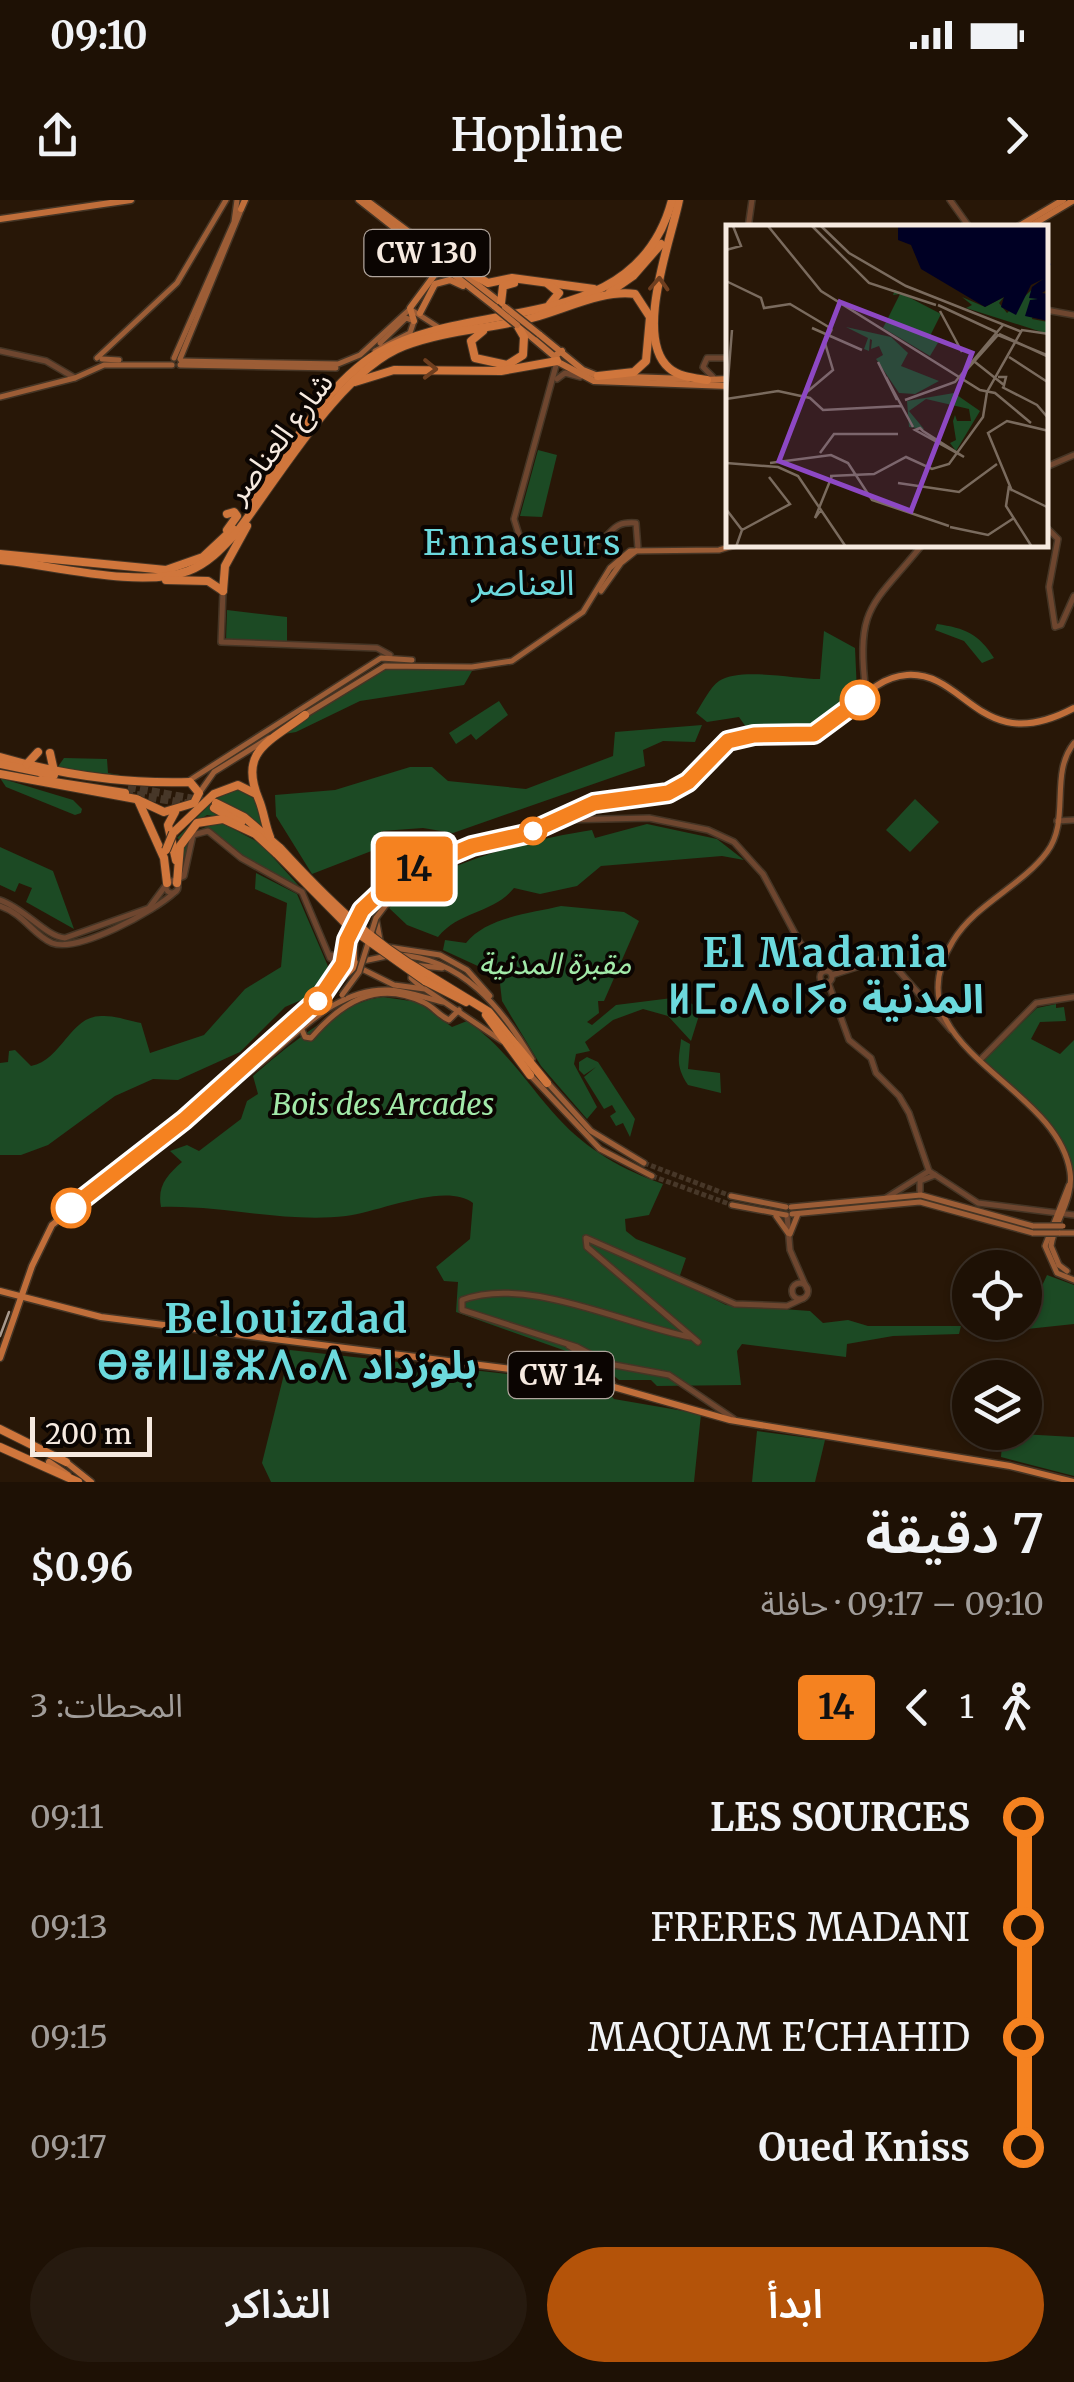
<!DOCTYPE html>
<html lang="ar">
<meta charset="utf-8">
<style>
body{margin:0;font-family:Merriweather,"Noto Sans Arabic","Noto Sans Tifinagh",serif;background:#261a0f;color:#f1f3f6;direction:rtl;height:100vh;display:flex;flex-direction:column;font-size:38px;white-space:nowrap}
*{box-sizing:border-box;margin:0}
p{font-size:32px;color:#a19d9a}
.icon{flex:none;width:55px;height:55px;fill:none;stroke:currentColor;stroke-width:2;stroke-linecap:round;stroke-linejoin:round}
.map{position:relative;height:1282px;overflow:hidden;direction:ltr}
.details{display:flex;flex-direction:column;background:#1e1105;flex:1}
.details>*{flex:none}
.badge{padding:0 20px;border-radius:8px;font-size:35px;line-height:65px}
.buttons{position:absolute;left:952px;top:1050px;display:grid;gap:20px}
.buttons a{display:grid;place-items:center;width:90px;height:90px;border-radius:50%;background:#1e1105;box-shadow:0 2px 8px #0004,0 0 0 2px #3c3127;font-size:50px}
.scale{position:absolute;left:30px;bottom:25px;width:122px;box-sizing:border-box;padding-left:10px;border:5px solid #f6eae0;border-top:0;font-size:28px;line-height:35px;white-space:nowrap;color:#f6eae0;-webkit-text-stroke:8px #0b0502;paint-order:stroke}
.map>.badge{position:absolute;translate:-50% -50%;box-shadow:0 0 0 5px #fff}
.legs{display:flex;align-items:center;gap:15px;height:110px;padding:0 30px;font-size:32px}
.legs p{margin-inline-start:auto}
.head{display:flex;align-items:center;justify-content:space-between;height:170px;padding:0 30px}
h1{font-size:55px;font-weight:600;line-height:75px}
.cta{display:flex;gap:20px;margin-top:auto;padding:20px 30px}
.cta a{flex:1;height:115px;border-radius:60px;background:#b45309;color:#fff;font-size:40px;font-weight:600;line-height:115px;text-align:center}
.cta a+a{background:#261a0f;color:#f1f3f6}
ul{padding:0 30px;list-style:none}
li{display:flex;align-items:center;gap:35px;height:110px;font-size:38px}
li i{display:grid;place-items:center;width:15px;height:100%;margin:0 12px;background:currentColor}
li i::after{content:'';width:25px;height:25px;margin:-12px;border:8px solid;border-radius:50%;background:#1e1105}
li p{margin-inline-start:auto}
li:first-child i{background:linear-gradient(#0000 50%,currentColor 0)}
li:last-child i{background:linear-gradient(currentColor 50%,#0000 0)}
.status{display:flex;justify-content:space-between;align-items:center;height:70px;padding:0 50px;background:#1e1105;direction:ltr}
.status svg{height:28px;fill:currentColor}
header{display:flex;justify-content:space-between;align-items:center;height:130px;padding:0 30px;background:#1e1105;font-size:45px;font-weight:600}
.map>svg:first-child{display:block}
.green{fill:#1c4a24}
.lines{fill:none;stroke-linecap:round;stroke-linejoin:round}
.secondary-tunnel{stroke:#473728;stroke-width:5;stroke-dasharray:5 2.5;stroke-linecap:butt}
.trunk-tunnel{stroke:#473728;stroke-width:8;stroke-dasharray:8 4;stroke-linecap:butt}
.tertiary-casing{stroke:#453525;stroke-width:8}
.secondary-casing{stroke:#453525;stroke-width:8}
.primary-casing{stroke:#453525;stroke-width:9}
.trunk-casing{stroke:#453525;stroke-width:10}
.tertiary{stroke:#6e462f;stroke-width:5}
.secondary{stroke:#9c5d36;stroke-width:5}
.primary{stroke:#c06e3a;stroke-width:6}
.trunk{stroke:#d0763c;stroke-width:8}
.tram{stroke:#a7998d;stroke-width:2.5}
.secondary-bridge-casing{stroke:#453525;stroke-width:8;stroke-linecap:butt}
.primary-bridge-casing{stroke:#453525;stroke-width:9;stroke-linecap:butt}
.trunk-bridge-casing{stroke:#453525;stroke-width:10;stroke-linecap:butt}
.secondary-bridge{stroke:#9c5d36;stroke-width:5}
.primary-bridge{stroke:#c06e3a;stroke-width:6}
.trunk-bridge{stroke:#d0763c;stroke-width:8}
.oneway{stroke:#6e3e1f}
.line-1-casing{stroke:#fff;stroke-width:22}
.line-1{stroke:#f58220;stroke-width:15}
.stop-1-dot{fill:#fff;stroke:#f58220;stroke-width:5}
.labels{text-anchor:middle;stroke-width:8;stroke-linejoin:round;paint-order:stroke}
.shield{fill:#0b0502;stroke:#b0a59d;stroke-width:2.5}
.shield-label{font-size:28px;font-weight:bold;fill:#f6eae0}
.street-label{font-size:30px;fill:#f6eae0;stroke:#0b0502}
.park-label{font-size:30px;font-style:italic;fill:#a2eaa9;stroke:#0b0502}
.quarter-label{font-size:35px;letter-spacing:2.5px;fill:#6cd9dd;stroke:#0b0502}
.district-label{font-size:40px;font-weight:bold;letter-spacing:2.5px;fill:#6cd9dd;stroke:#0b0502}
.inset-river{fill:none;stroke:#000024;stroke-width:5}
.inset-road{fill:none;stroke:#7a6b5e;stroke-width:2.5}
.view{fill:#8d48c4;fill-opacity:0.15;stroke:#8d48c4;stroke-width:5}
.inset-edge{fill:none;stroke:#f6eae0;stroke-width:5}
</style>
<div class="status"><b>09:10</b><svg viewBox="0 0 49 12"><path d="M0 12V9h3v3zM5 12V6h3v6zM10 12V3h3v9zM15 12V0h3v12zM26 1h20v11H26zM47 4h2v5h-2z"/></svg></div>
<header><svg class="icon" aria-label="forward" viewBox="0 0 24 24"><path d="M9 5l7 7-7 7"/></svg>Hopline<svg class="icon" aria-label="share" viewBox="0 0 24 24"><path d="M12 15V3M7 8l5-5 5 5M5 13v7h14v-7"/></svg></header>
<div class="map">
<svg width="1074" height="1282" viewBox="0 0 1074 1282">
<rect width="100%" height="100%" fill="#281707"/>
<!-- green -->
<g class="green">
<path d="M538,250L557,255L542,317L520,316Z"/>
<path d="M227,410L287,417V442L226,440Z"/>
<path d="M937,424C965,428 979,434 994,458L982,463L964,441L935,430Z"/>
<path d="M824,431L855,448L857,492L837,512L811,529L746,527L739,517L707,522L696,513C702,504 710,487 719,481C741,467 793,479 820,479Z"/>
<path d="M383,467L472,471L464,485L360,501L296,532L273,536Z"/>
<path d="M499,501L508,515L476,540L471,534L456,544L449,533Z"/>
<path d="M702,525L695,542L663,541L643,550L645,566L453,633L423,628L382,631L374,650L312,674L276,616L275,595L335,590L410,567H432L448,581L526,589L613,556L615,532Z"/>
<path d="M64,558L107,559L108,573L126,576L57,568Z"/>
<path d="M0,578L73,600L82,609L81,613L75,615L6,587Z"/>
<path d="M236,589L255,599L262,628L239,611L231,619L207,615L190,626L180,640L177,638L214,600Z"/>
<path d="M915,599L939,622L910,652L886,630Z"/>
<path d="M222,623L260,643L299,686L247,661L205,628L190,637L180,677C181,644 188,628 222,623Z"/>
<path d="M647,624L717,639L744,660L722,656L601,666L577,686L540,694L514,688C493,714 460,710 438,737L407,725L389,708C431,664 532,639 592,630L595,638Z"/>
<path d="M0,647L53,671L74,729L26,702L32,688L19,683L15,692L0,685Z"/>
<path d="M256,673L297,694L330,771L322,791L285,807L240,852L178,880L153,879L115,896L48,945L21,955H0V863L8,862L9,851L15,850L31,866C62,860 70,816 101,816C114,815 129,821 141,823L150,853L204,835L245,789L281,767L287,703L255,689Z"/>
<path d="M561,706L624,712L639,721L604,801H598L599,813L587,822L592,825L616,805L680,797L701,809L691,841L668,816L643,809L613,820L585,842L590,851L576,854L574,864L597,907L587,919L541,866L502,801L498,766L480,767L443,750L445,740L466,743C486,717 532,713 561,706Z"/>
<path d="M383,797L418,802L452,827L467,821C506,848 527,884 558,918C587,950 623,970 663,984L649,1015L625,1019L626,1031L636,1039L686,1058L678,1081L726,1105L810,1111L823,1123L848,1120L868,1126H961L959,1134L893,1136L847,1144L846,1157L742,1144L737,1151L741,1185L657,1186L651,1180H619L597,1162L456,1112L458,1082L444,1081L436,1067L470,1039L473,1003C445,982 380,1012 346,1016C284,1023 223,1005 161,1007C157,986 167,975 182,962L170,951L187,945L199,951L241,919L247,901L258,894L253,876C284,849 341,801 383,797Z"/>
<path d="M1056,804V808L1064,807L1066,821L1040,822L1031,839L1060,854L1074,840V975C1056,929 1016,896 983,860L1037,808Z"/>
<path d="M681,839L690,844L688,869L720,873L721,893L688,885C674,864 680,855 681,839Z"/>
<path d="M587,857L598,862L635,919L630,937L623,923L616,926L610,916L616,912L612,905L604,909L584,877L596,867L584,875L579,870V862Z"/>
<path d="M1047,1075L1074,1085V1124L1027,1129L1023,1127Z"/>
<path d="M290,1150L600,1184L614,1199L701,1214L694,1282H271L262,1263Z"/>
<path d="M757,1231L825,1240L815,1282H752Z"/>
<path d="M1003,1233L1074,1237V1276L1001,1257Z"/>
</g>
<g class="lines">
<!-- secondary-tunnel -->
<g class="secondary-tunnel">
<path d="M644,963L731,996"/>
<path d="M652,976L732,1005"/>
</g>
<!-- trunk-tunnel -->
<g class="trunk-tunnel">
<path d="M128,587L216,603"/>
<path d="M125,593L190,604"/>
</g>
<!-- tertiary casing -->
<g class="tertiary-casing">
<g id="tertiary">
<path d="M950,0L970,28"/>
<path d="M748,28L752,0"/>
<path d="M1046,110L1074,115"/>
<path d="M0,151L46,161L75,178"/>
<path d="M557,162L514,319L523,348C548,339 570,347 594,342C615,337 608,321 636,323L638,349"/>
<path d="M713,177L703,167L707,158H729"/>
<path d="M557,179L565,173L580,177"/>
<path d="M1046,267L1074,255"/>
<path d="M1046,327L1058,339L1049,387L1055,427L1061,425L1074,396"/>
<path d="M223,391L221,442L377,448L390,455"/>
<path d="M866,493C855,405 873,406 922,345"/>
<path d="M560,620L649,618L708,630L734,642L763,674L800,743L824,770"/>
<path d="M1057,621L1074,620"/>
<path d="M173,681L184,676L193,635L208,631L241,658L302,692L330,758L343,763"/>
<circle cx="172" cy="687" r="6"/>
<path d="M0,700C26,709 45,736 65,738L149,708L166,685"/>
<path d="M0,706C24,714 33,735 52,743C78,753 155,711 175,692"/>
<path d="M331,755L347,757"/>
<path d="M889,760L894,753L897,761"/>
<path d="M891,762L951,830"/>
<circle cx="826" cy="777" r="6"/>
<path d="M832,775L888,757"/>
<path d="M828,782L849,840L871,858L876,873L899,896L909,913L929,971L978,1003L1074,1015"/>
<path d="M980,860L1036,803L1074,797"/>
<path d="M920,991V981L935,975"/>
<path d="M886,998L929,971"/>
<path d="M787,1015L790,1050L807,1089"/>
<circle cx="800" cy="1091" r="8"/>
<path d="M690,1137C625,1125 527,1075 462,1100V1110L577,1147L609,1164L669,1175L734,1219"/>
<path d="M698,1142L587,1047L586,1038L735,1104L787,1106L804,1098"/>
<path d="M569,1146L604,1169L613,1185"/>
</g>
</g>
<!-- secondary casing -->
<g class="secondary-casing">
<g id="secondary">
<path d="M375,151L410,133L414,121L406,118L380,143"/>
<path d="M97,158L177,83L226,0"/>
<path d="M174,158L234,22L237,0"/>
<path d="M102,159L119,160"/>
<path d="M180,159L241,10"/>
<path d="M181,161L338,164L360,155L410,109L438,127"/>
<path d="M180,165L336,168"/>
<path d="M0,197L75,178L104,165H172"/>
<path d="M601,391L621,363L636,351"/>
<path d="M303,516L385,466L472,467L512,461L583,412L610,368L630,351L719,350L736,345"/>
<path d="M190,580L381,458L412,460"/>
<path d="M200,592L214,572L269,538"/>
<path d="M380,740L376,718L401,685L459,658"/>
<path d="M388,747L440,755L467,770L490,796"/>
<path d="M398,755C462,758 502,808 532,859"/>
<path d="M363,761L387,756"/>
<path d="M356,766L394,785L425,789L502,841"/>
<path d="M422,788L411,778L413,765L442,768"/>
<path d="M302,830L305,837L311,838C340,804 376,779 423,802C433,806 439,816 449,820L459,810"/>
<path d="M531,876L600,949L652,976"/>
<path d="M546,881L591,931L644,963"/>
<path d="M230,884C282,856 325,787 389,790C408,791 425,798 443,802"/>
<path d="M1069,985L1045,1046L1057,1073L1074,1080"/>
<path d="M731,996L786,1007"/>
<path d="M732,1005L786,1015"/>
<path d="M791,1007L921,995L1033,1026"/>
<path d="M792,1014L920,1002L1033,1033"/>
<path d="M776,1016L788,1033"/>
<path d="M1059,1033H1074"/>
<path d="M790,1034L798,1014"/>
<path d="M1059,1065L1051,1046C1055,1020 1074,999 1070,972C1057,882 887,848 953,741C975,704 1022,686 1047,652C1071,620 1049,574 1074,543"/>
<path d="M1059,1065L1067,1071"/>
</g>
</g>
<!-- primary casing -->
<g class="primary-casing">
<g id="primary">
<path d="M359,0L495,107"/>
<path d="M366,0L445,59"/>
<path d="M241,9L245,0"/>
<path d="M0,19L131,0"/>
<path d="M1016,28L1063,0"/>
<path d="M1027,28L1074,0"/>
<path d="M455,67L501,103"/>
<path d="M420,113L435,84L450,80L463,86"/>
<path d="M414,121L410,108L436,73L435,62"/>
<path d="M522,129L555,157"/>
<path d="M539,134L583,170L598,176L688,179"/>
<path d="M562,151L556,155L558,162L594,181L729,186"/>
<path d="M705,180L729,179"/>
<path d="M452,657L470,653"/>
<path d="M354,731V759"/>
<circle cx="349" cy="764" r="6"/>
<path d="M343,761C349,670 455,655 522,635C549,627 572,609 599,602C623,595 650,601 674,591C700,579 709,547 737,538C762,531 788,544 812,535C849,522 865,478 907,475C967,471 980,558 1074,508"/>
<path d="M328,788L343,764"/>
<path d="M0,1091L101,1117L582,1178L730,1220L1010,1266L1074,1282"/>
<path d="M0,1158L32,1066L52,1025L223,887L351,770"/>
<path d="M49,1262L68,1275"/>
<path d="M66,1262L91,1282"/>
</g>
</g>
<!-- trunk casing -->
<g class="trunk-casing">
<g id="trunk">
<path d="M679,0C672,37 633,137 669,168C679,177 694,178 707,180"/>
<path d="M444,58L488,83L512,78L594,89"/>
<path d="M548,84L559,93L550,104"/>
<path d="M610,92L633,76L661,44"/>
<path d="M501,103L503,86L514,83"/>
<path d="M483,131L471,141L475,158L507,165L523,155L524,137L517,125"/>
<path d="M355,182L394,170L501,171L557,161"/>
<path d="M248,310C282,261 327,182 378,153C474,96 636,138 672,0"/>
<path d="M227,314L234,312L237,316L227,330"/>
<path d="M0,354L166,370L203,357L233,329"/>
<path d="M0,360C51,365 141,389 188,371C209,363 223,347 237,332C279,277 341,170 404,146C445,130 490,129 532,118C563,110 604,89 635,94L650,117L646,161L634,172L598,176"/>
<path d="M166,380L208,381L223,391"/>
<path d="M223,391L225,366L247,326"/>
<path d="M50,553L54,571"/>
<path d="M0,557C62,575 126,584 190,582L199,593L194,603L164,612L136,599L0,574"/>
<path d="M0,564L54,575"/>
<path d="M27,564L38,552"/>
<path d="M41,580L125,593"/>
<path d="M138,600L164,658L167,683"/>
<path d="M216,603L244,617L280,648"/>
<path d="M214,608L241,623"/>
<path d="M175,612L168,625L176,660"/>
<path d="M252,631L277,654"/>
<path d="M173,633L214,594L238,585L254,593"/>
<path d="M270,637C265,625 264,612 259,600C238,551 269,542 305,515"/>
<path d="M177,683L180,646L197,623L223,619L253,633"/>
<path d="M427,774L489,812L547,883"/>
<path d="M425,781L466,802"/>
<path d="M486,815L530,875"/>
<path d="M0,1229L66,1262"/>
<path d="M0,1247L78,1282"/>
</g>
</g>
<!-- tertiary -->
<use href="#tertiary" class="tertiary"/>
<!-- secondary -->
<use href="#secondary" class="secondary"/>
<!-- primary -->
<use href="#primary" class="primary"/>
<!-- trunk -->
<use href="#trunk" class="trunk"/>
<!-- tram -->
<path class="tram" d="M0,1136L9,1112"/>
<!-- secondary-bridge casing -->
<g class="secondary-bridge-casing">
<g id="secondary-bridge">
<path d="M342,795L359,772L376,718"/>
<path d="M1033,1026H1063"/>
<path d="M1033,1033H1059"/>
</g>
</g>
<!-- primary-bridge casing -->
<g class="primary-bridge-casing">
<g id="primary-bridge">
<path d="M495,107L517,125"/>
<path d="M505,107L539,134"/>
</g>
</g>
<!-- trunk-bridge casing -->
<g class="trunk-bridge-casing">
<g id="trunk-bridge">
<path d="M280,648C324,696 369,741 427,774"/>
<path d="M166,650L173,633"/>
<path d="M277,654L349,727L425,781"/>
</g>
</g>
<!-- secondary-bridge -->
<use href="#secondary-bridge" class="secondary-bridge"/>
<!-- primary-bridge -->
<use href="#primary-bridge" class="primary-bridge"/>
<!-- trunk-bridge -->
<use href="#trunk-bridge" class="trunk-bridge"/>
</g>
<!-- one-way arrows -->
<defs><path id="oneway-chevron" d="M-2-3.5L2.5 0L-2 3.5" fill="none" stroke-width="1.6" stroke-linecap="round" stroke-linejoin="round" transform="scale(2.5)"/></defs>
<g class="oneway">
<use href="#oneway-chevron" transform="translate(659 84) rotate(-87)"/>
<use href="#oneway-chevron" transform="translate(430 169) rotate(1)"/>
</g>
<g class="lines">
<!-- line-1 casing -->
<g class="line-1-casing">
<path id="line-1" d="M71,1008L184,920L320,798L343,764L347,740L362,710L396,678L472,646L526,634L594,603L668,593L688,582L728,541L754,535L814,534L860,500"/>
</g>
<!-- line-1 -->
<use href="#line-1" class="line-1"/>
</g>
<!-- markers -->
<g class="stop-1-dot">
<circle cx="860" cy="500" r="18"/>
<circle cx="533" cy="631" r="12"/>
<circle cx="318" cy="801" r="12"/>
<circle cx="71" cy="1008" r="18"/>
</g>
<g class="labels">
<!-- shield labels -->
<g class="shield">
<rect x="364.5" y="30" width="125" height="46" rx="8"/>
<rect x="508.5" y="1152" width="105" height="46" rx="8"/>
</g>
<g class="shield-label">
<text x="427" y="63">CW 130</text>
<text x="561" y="1185">CW 14</text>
</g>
<!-- street labels -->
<g class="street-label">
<text transform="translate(280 238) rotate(-53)" y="10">شارع العناصر</text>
</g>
<!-- park labels -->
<g class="park-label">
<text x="555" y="774">مقبرة المدنية</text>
<text x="383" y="915">Bois des Arcades</text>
</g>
<!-- quarter labels -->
<g class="quarter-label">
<text x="523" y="355">Ennaseurs<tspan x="523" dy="40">العناصر</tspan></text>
</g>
<!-- district labels -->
<g class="district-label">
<text x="826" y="767">El Madania<tspan x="826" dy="46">ⵍⵎⴰⴷⴰⵏⵢⴰ المدنية</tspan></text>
<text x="287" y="1133">Belouizdad<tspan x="287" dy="46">ⴱⴻⵍⵡⴻⵣⴷⴰⴷ بلوزداد</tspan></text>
</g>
</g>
<!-- overview -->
<g transform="translate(726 25)">
<rect width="322" height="322" fill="#281707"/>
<path d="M317,54L306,94L322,97V109L240,83L246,80L236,72L259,82L278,72L273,78L281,88ZM169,65L215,89L204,111L213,116L204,131L157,103L174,69L167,70ZM120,102L165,112L182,128L175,141L213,156L189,169L173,168L150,134L157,130L153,121L145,124L146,115L144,114L143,126L138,124L142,113ZM228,168L254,186L230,226L224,218L230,215L227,196L229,190L231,196H245L243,184L200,174L183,186L198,204L183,202L181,176Z" fill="#1c4a24"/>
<path d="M172,1H322V64L316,68L322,69V96L299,91L304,75L312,74L303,73L306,62L317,54L305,60L290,90L275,82L278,72L259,82L195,44L185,20L172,15Z" fill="#000024"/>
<path class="inset-river" d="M300,1L323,41"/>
<path class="inset-road" d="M42,1L95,66L254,165L269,168L305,198M86,1L143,58L210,80M95,1L123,28L180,61L296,107M0,25L15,21L7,1M0,56L35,73L38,83L64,79L106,104M212,80L270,107M214,86L236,127M86,103L136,125M273,109L323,132M283,132L323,158M152,137L171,175M249,137L278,160L280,152H272M237,149L272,110L323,131M160,152L187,202M276,162L311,180L323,194M75,172L107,145L99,118L106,104M0,174L52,166L84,173L97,185L175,181M179,175L229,157L277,100M0,180L6,105M194,203L197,206L238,232L189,205ZM94,228L108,209H172M0,238L52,242L72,251L120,322M44,238L105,230L122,238L146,275L223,301M104,251L148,249L180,232L206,244L223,239L257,192L261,167L296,105L323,109M172,258L233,267L271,239M283,261L280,281L306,322M284,264L323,283M286,266L262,208L281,196L323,206M0,284L16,305L10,322M94,286L89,293L106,251M224,302L262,310L288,293M16,305L64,279L43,252"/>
<path class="view" d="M114,77L246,128L185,286L53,236Z"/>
<rect width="322" height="322" class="inset-edge"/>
</g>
</svg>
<div class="buttons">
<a><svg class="icon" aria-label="locate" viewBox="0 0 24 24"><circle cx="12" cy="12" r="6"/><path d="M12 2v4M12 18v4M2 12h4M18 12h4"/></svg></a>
<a><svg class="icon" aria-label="layers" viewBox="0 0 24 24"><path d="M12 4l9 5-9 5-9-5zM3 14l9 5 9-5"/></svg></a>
</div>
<div class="scale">200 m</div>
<b class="badge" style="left:414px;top:669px;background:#f58220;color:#111">14</b>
</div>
<section class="details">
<div class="head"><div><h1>7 دقيقة</h1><p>09:10 – 09:17 · حافلة</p></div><b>$0.96</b></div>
<div class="legs"><svg class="icon" aria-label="walk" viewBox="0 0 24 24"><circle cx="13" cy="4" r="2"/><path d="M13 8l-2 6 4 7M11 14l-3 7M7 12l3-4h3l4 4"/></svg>1<svg class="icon" aria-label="back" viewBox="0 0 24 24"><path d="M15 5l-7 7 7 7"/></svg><b class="badge" style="background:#f58220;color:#111">14</b><p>المحطات: 3</p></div>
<ul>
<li><i style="color:#f58220"></i><b>LES SOURCES</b><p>09:11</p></li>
<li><i style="color:#f58220"></i><span>FRERES MADANI</span><p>09:13</p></li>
<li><i style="color:#f58220"></i><span>MAQUAM E'CHAHID</span><p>09:15</p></li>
<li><i style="color:#f58220"></i><b>Oued Kniss</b><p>09:17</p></li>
</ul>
<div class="cta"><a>ابدأ</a><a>التذاكر</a></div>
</section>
